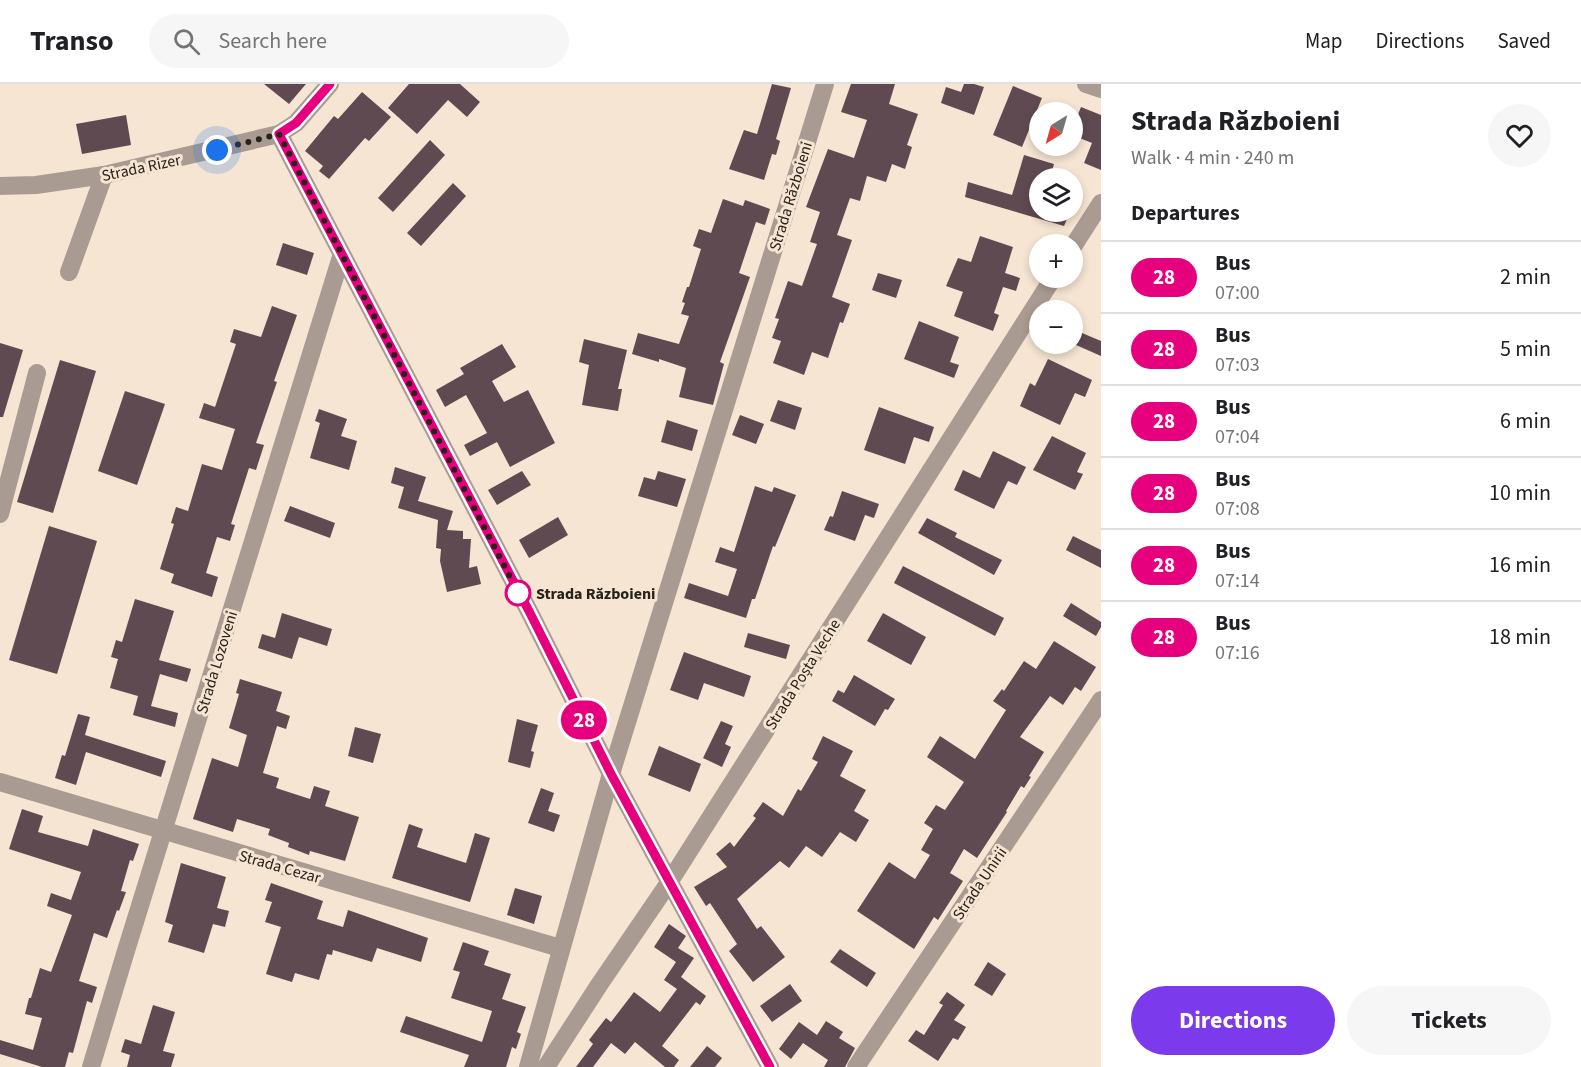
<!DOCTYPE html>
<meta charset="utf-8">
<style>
body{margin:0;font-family:"Source Sans 3",sans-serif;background:#f6f6f6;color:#202124;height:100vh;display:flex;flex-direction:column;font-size:22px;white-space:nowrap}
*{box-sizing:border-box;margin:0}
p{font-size:20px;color:#757577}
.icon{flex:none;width:33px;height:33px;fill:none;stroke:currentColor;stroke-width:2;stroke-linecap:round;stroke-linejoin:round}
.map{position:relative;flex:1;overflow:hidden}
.side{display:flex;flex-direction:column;background:#fff;width:480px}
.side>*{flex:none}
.badge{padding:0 12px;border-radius:20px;font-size:21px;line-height:39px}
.needle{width:39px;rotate:217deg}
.buttons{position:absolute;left:1029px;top:18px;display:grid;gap:12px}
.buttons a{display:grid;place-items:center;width:54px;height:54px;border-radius:50%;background:#fff;box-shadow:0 3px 9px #0003;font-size:30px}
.you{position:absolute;width:30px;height:30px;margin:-15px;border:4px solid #fff;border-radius:50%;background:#1a73e8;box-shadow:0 0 0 9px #1a73e833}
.map>.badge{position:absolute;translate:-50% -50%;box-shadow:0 0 0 3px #fff}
h2{padding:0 30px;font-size:22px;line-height:54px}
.round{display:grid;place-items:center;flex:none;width:63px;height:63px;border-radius:32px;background:#f6f6f6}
.head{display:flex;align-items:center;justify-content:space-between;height:102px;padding:0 30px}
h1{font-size:28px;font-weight:700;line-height:45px}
.cta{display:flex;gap:12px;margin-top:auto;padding:12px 30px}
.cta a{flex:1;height:69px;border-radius:36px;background:#7c3aed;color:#fff;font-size:24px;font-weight:700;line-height:69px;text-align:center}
.cta a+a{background:#f6f6f6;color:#202124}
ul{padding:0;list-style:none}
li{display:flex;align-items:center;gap:18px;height:72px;padding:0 30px;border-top:2px solid #e0e0e0}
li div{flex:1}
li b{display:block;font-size:22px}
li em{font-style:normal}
li .badge{min-width:66px;font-weight:700;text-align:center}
header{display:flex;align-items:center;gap:36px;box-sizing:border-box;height:84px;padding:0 30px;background:#fff;border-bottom:2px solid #e0e0e0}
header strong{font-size:28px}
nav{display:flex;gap:33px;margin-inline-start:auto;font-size:21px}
.search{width:420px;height:54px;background:#f6f6f6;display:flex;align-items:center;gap:15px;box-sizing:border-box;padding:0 21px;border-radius:33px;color:#757577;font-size:22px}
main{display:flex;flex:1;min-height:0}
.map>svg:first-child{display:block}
.building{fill:#604a51}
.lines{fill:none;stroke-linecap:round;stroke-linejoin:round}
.minor{stroke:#aa9b92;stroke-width:18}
.line-casing{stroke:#fff;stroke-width:14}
.line{stroke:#e6007e;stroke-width:9}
.walk{stroke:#28221b;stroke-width:6;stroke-dasharray:0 10.8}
.stop-dot{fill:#fff;stroke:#e6007e;stroke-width:3}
.labels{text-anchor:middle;stroke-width:6;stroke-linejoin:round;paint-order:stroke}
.street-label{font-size:16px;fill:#28221b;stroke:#f6e5d2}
.stop-label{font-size:16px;font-weight:bold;fill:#28221b;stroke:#f6e5d2;text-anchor:start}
</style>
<header>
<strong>Transo</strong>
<div class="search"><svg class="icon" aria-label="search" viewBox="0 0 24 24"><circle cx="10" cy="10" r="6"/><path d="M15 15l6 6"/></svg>Search here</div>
<nav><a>Map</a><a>Directions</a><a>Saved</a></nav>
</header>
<main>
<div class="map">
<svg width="1101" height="983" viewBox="0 0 1101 983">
<rect width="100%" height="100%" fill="#f6e5d2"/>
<!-- building -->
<g class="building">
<path d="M264,0H306L289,20Z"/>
<path d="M409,0H460L480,18L467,33L448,16L417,50L388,24Z"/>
<path d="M772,0L791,4L776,55L780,57L776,71L772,70L764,96L729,85L744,46L757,50Z"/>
<path d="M851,0H895L889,20L918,30L907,61L912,63L905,85L892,80L886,98L867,92L860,117L850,114L837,151L852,156L832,213L850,220L843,239L840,238L828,274L812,268L804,291L773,279L781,257L772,254L779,235L775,234L788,197L802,202L817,160L810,158L820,128L806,123L828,65L854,74L867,36L841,28Z"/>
<path d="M964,0H974L984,3L974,31L941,19L946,3L961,8Z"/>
<path d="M1013,2L1042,14L1022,63L993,51Z"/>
<path d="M362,8L391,33L369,57L365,54L329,95L319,87L323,82L305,67L334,32L338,35Z"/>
<path d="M1081,23L1101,31V86L1084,79L1092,59L1072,51V45Z"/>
<path d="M126,31L131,61L82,70L76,40Z"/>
<path d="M430,56L445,71L393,128L378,114Z"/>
<path d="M1024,71L1054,80L1050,94H1040V128H1070L1064,142L965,113L968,98L1012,111Z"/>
<path d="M453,99L466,112L421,162L407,149Z"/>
<path d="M723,115L743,122L745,116L770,125L765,141L756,138L739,189L750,193L720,278L724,280L713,321L679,313L686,284L659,275V278L632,270L638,249L679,260L689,232L681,230L685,219L682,218L687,203H689L701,165L693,162L699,145L711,149Z"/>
<path d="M980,152L1013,163L1005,189L1020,194L1016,207L1003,203L994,229L999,231L993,247L954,232L963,208L946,202L958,174L971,178Z"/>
<path d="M283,159L314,169L307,191L276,181Z"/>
<path d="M878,189L902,196L896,214L872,206Z"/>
<path d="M272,222L297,231L274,297L277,298L256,359L264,361L256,386L249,384L231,440L235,441L230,457L217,453L206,489L218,493L212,513L171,499L174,490L160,485L174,440L171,439L176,423L188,427L202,380L222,386L235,345L199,334L204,319L215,323L236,260L230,258L234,245L261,253Z"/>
<path d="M919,237L959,253L950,278L959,281L954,294L904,275Z"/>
<path d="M1082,249L1101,257V272L1076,261Z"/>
<path d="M584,255L627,266L618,305H622L618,327L582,321L589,281L579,278Z"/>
<path d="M0,259L23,266L3,333H0Z"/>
<path d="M502,260L516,283L492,297L504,318L528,306L555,359L510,383L497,358L470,372L464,361L487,349L466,311L445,323L436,306L464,290L460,284Z"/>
<path d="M1048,275L1092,296L1085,313L1075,309L1060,341L1020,322L1030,299L1035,302Z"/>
<path d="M60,276L96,287L53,429L17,418Z"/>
<path d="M125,307L165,320L137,401L98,387Z"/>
<path d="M778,316L802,324L795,346L770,337Z"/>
<path d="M879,323L934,343L929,358L914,353L905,380L864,366Z"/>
<path d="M319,325L347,335L341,352L357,357L349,386L310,374L320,339L315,337Z"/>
<path d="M740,331L764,340L756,360L732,351Z"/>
<path d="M667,336L698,346L692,367L661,358Z"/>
<path d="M1052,352L1086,369L1077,388L1083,390L1075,406L1033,386Z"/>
<path d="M993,367L1026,383L1017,401L1008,397L994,425L954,406L963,386L980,394Z"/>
<path d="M395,383L426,393L418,417L453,427L447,446L463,447V455H471L469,484L477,482L481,500L447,508L440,477L441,465L436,464L438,436L398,424L404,403L391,399Z"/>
<path d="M522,387L531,401L497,421L488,406Z"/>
<path d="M658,387L686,395L677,423L638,412L644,393L655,396Z"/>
<path d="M755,402L772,408L774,403L796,411L775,463L773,462L755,515H752L746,534L684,514L689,499L728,512L737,485L715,478L720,463L734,468Z"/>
<path d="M842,407L879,420L874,434L865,431L855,457L824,446L830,432L833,433Z"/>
<path d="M290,422L335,439L330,454L284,437Z"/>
<path d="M558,433L568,451L529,474L519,456Z"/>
<path d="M927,434L957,449L955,453L1002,476L994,491L918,449Z"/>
<path d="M49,442L97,457L57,590L9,576Z"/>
<path d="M1073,452L1101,466V484L1066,466Z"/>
<path d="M903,482L1004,534L995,552L894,499Z"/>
<path d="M135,515L174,527L159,576L191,585L187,598L160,590L151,622L178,629L175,643L133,631L138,612L110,604L118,575L111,573L116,556L122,558Z"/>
<path d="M1071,519L1101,538V543L1096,552L1063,532Z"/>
<path d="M282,529L332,545L327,562L299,553L292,575L258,564L262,550L275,554Z"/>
<path d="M883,529L926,553L911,581L867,557Z"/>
<path d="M748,549L790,561L786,575L744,563Z"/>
<path d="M1054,557L1096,583L1081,607L1075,603L1063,621L1050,612L1020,653L1044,668L1029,692L1031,693L1024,704L1021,702L1006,727L1007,728L977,774L964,765L950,789L963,797L938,836L934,833L914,865L857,827L889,778L915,795L930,771L921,766L933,745L924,739L936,721L945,726L964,698L927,673L940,652L975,675L1006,626L993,617L1002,605L1004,607L1024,577L1036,585Z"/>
<path d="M684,568L751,592L744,613L704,599L698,616L670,606Z"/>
<path d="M854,591L895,615L888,626L885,625L875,642L832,617L838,606L844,609Z"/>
<path d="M240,595L282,608L276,627L290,632L286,645L277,642L263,689L279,694L276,704L310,715L314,702L330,707L325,722L359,733L345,777L310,767L309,771L288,763L289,759L268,751L270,745L237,735L233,748L193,735L212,674L238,683L247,651L229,644L239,610L236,609Z"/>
<path d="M78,630L90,633L85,651L166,677L161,693L86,668L76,701L55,694L62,671L65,672Z"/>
<path d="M517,635L538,641L531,667L534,668L530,684L508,678Z"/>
<path d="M721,637L733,642L725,660L731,663L722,683L703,674Z"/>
<path d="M355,643L381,650L373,679L348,672Z"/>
<path d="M823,652L853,667L840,692L866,706L854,727L869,736L856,758L840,748L822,773L806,762L789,784L780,777L737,815L757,845L761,842L785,873L753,898L729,867L737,860L710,819L706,822L694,803L727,783L716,770L730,758L734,763L756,734L753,732L763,718L783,732L798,705L801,707L818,678L812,675Z"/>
<path d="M659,662L701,680L690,708L648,691Z"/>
<path d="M541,704L554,709L548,727L560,731L554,748L528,739Z"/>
<path d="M22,725L43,732L38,748L88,762L93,745L139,760L133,777L130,776L121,807L126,808L119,827L117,826L107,854L94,849L79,897L97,903L92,919L87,917L73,969L69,968L65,983H42L0,970V956L33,966L42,934L25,930L29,914H31L40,884L51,888L72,831L47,822L51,809L71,816L81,788L9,765Z"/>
<path d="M409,740L423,745L417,763L466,779L475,749L490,754L470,818L392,794Z"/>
<path d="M181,779L226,793L217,824L229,827L225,843L213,840L204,869L168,858L173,841L165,838Z"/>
<path d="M271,799L323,817L317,835L343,843L348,826L428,854L421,878L377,864L372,878L333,866L332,871L327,870L319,896L295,889L292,898L266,890L281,843L265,838L272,818L265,816Z"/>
<path d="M515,804L542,812L534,840L507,831Z"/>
<path d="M669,840L686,852L678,864L694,874L681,893L706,912L700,921L696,918L662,962L679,976L674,983H665L635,958L625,970L611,959L593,983H576L593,960L589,956L606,934L611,938L634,908L660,928L677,905L664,896L676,878L654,863Z"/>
<path d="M463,858L489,867L484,881L511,890L502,915L526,923L517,948L521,950L516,965L512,963L506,983H464L469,971L400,948L406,932L482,958L492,927L451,914L460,888L453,886Z"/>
<path d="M840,865L876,889L867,903L830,878Z"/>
<path d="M988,878L1006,890L992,912L974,901Z"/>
<path d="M790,900L802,917L772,938L760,922Z"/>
<path d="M947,908L965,921L954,936L966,943L958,956L953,954L938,977L908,957L916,946L924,951L943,921L939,919Z"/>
<path d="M153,921L175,928L163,967L175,970L171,983H127L130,971L121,968L125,955L141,960Z"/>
<path d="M826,937L843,948L839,954L855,964L845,983H824L828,976L803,959L791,975L779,965L799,938L817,951Z"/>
<path d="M707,962L722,974L715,983H690Z"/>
</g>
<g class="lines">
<!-- minor -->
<g class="minor">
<path d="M1086,0L1101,5"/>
<path d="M279,50L530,529L611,690L770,983"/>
<path d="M0,102L36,101L104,91L279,50L296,39L330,0"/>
<path d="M1072,164L1101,119"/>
<path d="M69,188L104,91"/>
<path d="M0,430L37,289"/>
<path d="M0,698L560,864"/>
<path d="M91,983C172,712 257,442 341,173"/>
<path d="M528,983L611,690L825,0"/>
<path d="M546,983L599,901L670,797L1053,194"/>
<path d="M856,983L1101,616"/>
</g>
</g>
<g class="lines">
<!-- line casing -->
<g class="line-casing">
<path id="line" d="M330,0L296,39L279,50L530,529L611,690L770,983"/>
</g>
<!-- line -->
<use href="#line" class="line"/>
<!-- walk -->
<path class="walk" d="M217,66L279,50L521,514L518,509"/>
</g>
<!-- markers -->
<circle class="stop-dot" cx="518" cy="509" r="12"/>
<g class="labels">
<!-- street labels -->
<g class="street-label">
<text transform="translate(141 83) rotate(-12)" y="6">Strada Rizer</text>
<text transform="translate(790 112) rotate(-73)" y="6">Strada Războieni</text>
<text transform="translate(216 578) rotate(-73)" y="6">Strada Lozoveni</text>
<text transform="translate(802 590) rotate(-58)" y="6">Strada Poșta Veche</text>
<text transform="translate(280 782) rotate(16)" y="6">Strada Cezar</text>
<text transform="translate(979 799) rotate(-56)" y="6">Strada Unirii</text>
</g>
<!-- stop labels -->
<g class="stop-label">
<text x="536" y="515">Strada Războieni</text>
</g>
</g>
</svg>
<div class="buttons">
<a><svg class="needle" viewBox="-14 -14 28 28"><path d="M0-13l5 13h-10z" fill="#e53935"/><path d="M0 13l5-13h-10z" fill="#757577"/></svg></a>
<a><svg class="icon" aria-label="layers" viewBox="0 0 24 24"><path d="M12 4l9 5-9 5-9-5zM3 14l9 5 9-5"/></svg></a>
<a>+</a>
<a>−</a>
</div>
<div class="you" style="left:217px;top:66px"></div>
<b class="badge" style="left:584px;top:636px;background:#e6007e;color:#fff">28</b>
</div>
<section class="side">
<div class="head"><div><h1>Strada Războieni</h1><p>Walk · 4 min · 240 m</p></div><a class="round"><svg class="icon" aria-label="heart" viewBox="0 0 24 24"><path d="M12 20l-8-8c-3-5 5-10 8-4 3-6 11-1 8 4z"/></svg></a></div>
<h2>Departures</h2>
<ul>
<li><span class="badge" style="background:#e6007e;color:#fff">28</span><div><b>Bus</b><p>07:00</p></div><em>2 min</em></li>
<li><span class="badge" style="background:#e6007e;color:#fff">28</span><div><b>Bus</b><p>07:03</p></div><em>5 min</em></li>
<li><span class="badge" style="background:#e6007e;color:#fff">28</span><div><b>Bus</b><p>07:04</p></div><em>6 min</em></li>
<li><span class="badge" style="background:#e6007e;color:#fff">28</span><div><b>Bus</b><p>07:08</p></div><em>10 min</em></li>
<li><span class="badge" style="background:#e6007e;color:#fff">28</span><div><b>Bus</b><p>07:14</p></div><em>16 min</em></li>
<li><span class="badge" style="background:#e6007e;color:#fff">28</span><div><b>Bus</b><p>07:16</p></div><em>18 min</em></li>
</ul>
<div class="cta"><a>Directions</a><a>Tickets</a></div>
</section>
</main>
